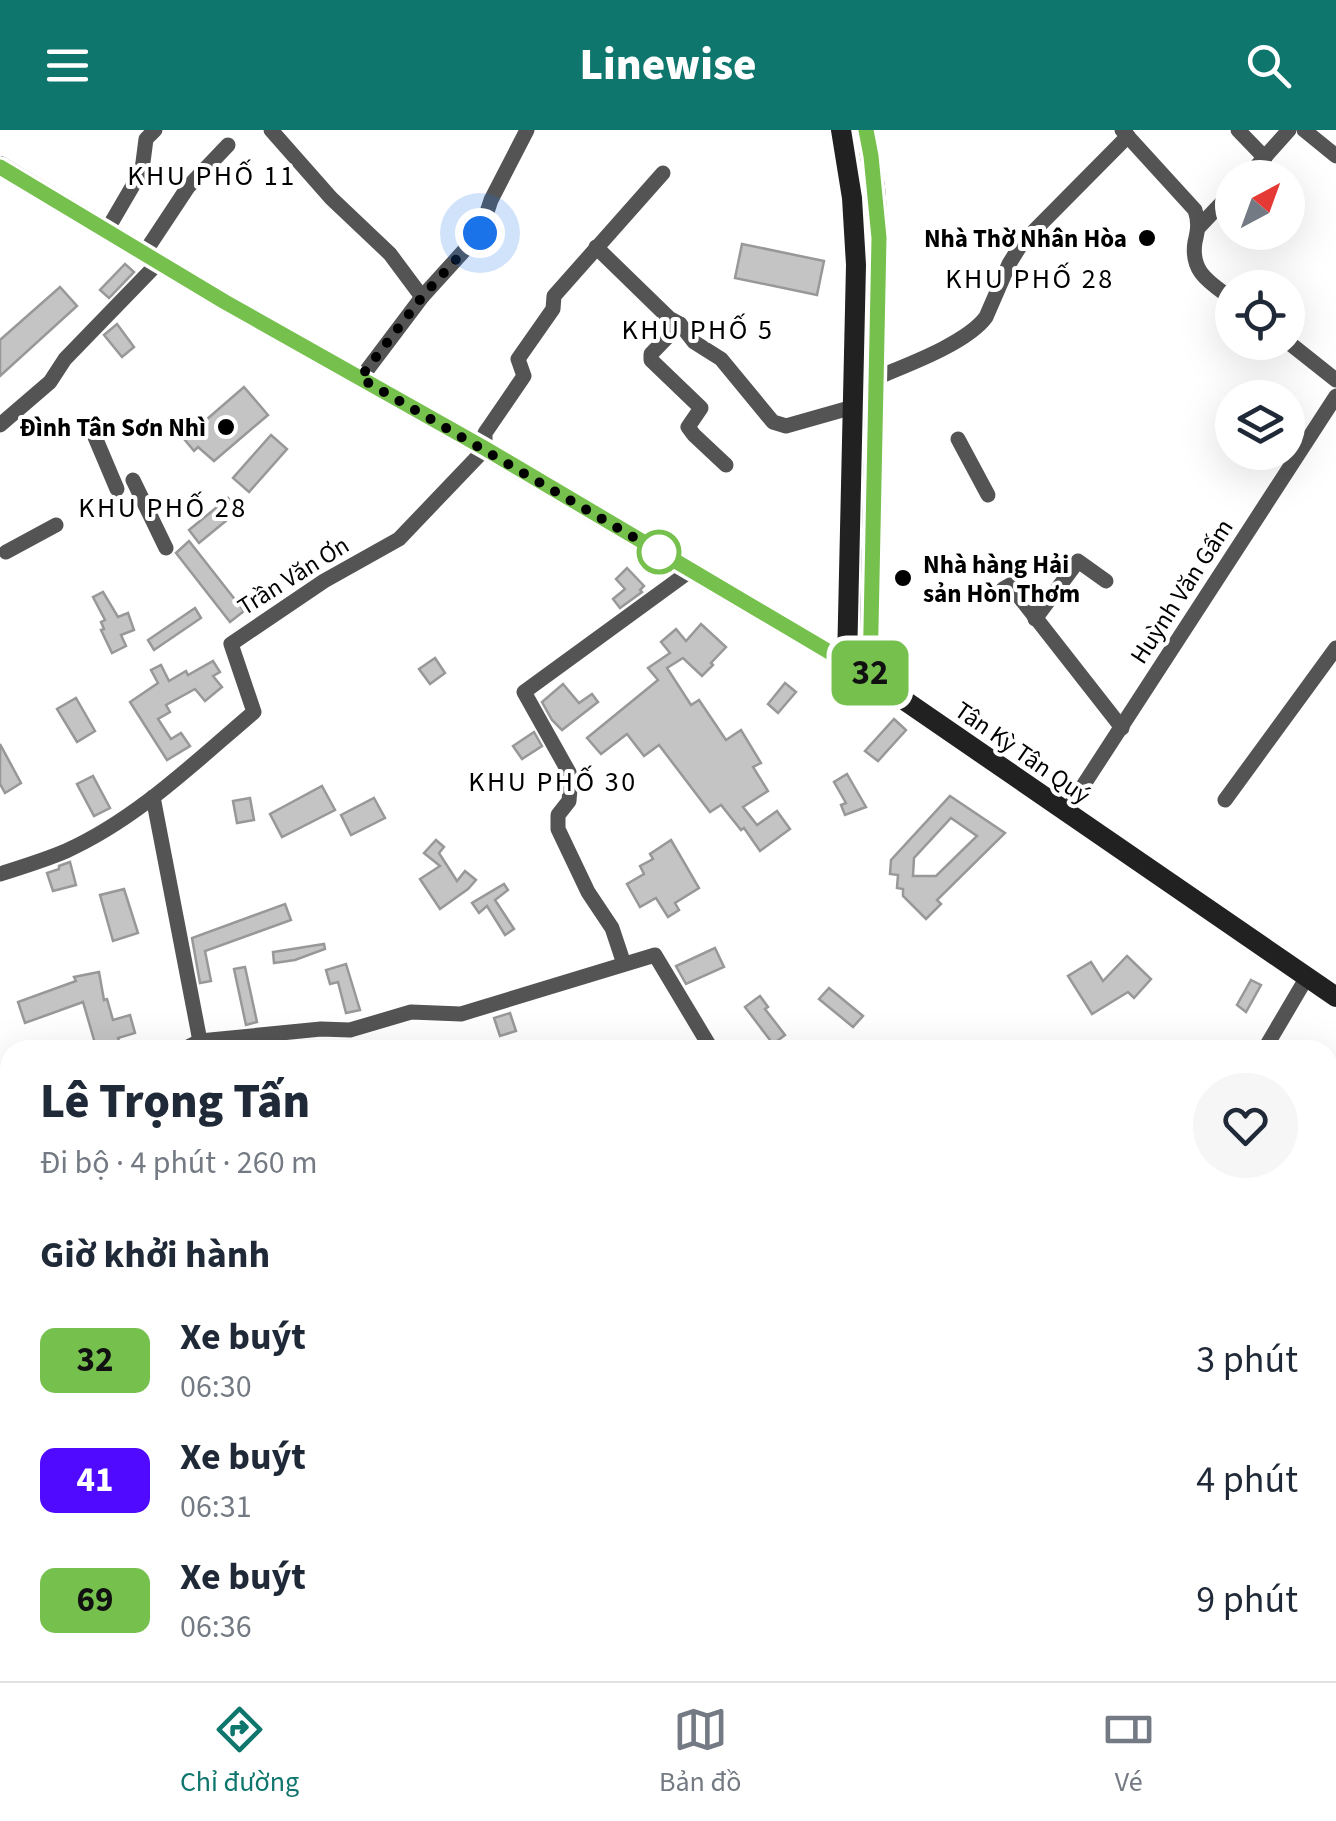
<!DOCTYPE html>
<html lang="vi">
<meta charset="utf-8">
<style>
body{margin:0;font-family:"Source Sans 3",sans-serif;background:#f6f6f7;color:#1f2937;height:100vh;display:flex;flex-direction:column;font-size:38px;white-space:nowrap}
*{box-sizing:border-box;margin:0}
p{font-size:32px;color:#747a83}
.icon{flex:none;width:55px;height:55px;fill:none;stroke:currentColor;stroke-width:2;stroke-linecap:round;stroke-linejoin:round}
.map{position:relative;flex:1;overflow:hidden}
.side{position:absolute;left:0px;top:910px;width:1338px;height:642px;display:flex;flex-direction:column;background:#fff;border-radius:30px 30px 0 0;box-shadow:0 10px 40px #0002}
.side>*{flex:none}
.badge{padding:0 20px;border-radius:15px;font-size:35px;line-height:65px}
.needle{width:65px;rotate:41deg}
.tools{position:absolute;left:1215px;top:30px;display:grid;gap:20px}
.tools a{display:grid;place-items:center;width:90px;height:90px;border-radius:50%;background:#fff;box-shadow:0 10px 40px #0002;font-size:50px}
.you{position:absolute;width:50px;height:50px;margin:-25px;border:8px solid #fff;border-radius:50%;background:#1a73e8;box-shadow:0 0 0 15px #1a73e833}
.map>.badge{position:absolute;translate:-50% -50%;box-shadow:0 0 0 5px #fff}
h2{padding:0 40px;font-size:38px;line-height:90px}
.round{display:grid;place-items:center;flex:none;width:105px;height:105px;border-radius:52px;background:#f6f6f7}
.headline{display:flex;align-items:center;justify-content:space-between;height:170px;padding:0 40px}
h1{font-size:48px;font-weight:800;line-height:75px}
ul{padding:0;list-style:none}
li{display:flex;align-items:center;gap:30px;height:120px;padding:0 40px}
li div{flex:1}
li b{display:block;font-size:38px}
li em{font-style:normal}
li .badge{min-width:110px;font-weight:700;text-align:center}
header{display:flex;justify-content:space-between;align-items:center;height:130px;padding:0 40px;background:#0f766e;color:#fff;font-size:45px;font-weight:800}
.menu{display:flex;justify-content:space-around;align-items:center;height:140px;border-top:2px solid #e0e1e3;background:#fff;font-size:28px;color:#747a83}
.menu a{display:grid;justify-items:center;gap:5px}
.menu .current{color:#0f766e}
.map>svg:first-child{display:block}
.building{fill:#c4c4c4;stroke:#989898;stroke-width:2.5;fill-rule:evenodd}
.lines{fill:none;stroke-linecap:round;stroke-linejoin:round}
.primary-casing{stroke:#dbdbdb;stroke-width:30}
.street{stroke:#545454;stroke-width:15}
.secondary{stroke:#212121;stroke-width:20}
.primary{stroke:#000;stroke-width:25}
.line-casing{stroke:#fff;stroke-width:22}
.line{stroke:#76c04d;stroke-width:15}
.walk{stroke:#000;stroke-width:10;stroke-dasharray:0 18}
.poi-dot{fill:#000;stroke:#fff;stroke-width:4}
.stop-dot{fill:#fff;stroke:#76c04d;stroke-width:5}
.labels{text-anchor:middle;stroke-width:8;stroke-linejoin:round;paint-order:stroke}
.poi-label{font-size:25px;font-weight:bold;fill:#000;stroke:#fff;text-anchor:end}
.street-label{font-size:25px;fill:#000;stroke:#fff}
.neighbourhood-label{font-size:28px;letter-spacing:2.5px;fill:#000;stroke:#fff}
</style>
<header><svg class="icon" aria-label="menu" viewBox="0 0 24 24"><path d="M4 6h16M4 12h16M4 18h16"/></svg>Linewise<svg class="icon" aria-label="search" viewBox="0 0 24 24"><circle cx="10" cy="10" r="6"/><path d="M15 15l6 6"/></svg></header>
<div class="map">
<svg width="1336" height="1551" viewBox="0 0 1336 1551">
<rect width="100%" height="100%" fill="#fff"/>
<!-- building -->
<g class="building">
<path d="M742,114L824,131L817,165L735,148Z"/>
<path d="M125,134L134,142L109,168L100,160Z"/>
<path d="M60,157L77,176L0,246V210Z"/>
<path d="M117,194L134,217L122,227L104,205Z"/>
<path d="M244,257L268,285L214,331L198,317L194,321L184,309Z"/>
<path d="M271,305L287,319L249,362L233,348Z"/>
<path d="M228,368L238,381L199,413L189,400Z"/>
<path d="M189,411L244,481L230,492L176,423Z"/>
<path d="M627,438L644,456L640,460L642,462L620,478L613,469L625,459L616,449Z"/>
<path d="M103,462L118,487L128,483L134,500L121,505L126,516L112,523L101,500L104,499L101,492L105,490L93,467Z"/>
<path d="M195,478L201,488L154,520L148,510Z"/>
<path d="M701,494L726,517L711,533L713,535L702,546L683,528L667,538L691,575L699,570L726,610L741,600L761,633L753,637L768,661L743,677L757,695L777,681L790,699L760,721L744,698L741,700L721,675L710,682L659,615L644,626L627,604L601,624L587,608L658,550L648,538L670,523L661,512L676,499L686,511Z"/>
<path d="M435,528L445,543L430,554L419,539Z"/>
<path d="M213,531L220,542L213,546L222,557L205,571L195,559L166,575L170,582L158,589L171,609L181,603L190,616L167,630L130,572L158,553L151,540L161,535L169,551L186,541L188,545Z"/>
<path d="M785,553L796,562L778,583L768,574Z"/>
<path d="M563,554L579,573L592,564L598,572L562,600L552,590L542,572Z"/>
<path d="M76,568L95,601L77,612L57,579Z"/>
<path d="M894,589L906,600L878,631L865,621Z"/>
<path d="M534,602L542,616L522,629L513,616Z"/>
<path d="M0,614L21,653L5,663L0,654Z"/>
<path d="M847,644L866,677L845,685L841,675L846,673L834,652Z"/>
<path d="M93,646L110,678L94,686L77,654Z"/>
<path d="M322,656L335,680L282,707L270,684Z"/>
<path d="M950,666L1005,703L937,770L941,774L926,789L903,766V759L897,758L898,745L890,744L891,730ZM951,688L977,706L936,746H913L914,728Z"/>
<path d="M250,668L254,690L237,693L233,671Z"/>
<path d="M374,668L385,688L351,705L341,685Z"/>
<path d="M436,710L444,717L439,723L457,751L465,741L476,750L468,759L440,779L420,749L440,736L424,723Z"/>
<path d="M671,710L699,758L675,773L679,780L668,787L656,768L640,777L627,754L644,744L640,736L653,729L650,724Z"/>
<path d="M70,732L76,755L53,761L47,743L59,739V736Z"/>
<path d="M504,754L508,760L495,770L514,799L505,805L487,776L479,783L472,773Z"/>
<path d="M124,759L138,803L113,811L100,765Z"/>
<path d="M285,774L291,790L205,821L211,851L200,853L192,808Z"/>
<path d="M324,814L325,819L295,830L274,833L273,822Z"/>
<path d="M715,818L724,837L686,854L676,836Z"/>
<path d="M1127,826L1151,849L1134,868L1128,862L1092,884L1068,846L1091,832L1103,851Z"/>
<path d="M346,834L360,880L346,883L338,852L330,854L326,840Z"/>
<path d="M245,837L257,892L246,895L234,839Z"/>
<path d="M99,842L104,870L107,869L113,890L130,885L135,903L118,908L122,920H97L83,872L25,893L18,872L76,851L74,847Z"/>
<path d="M1251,850L1261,855L1246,882L1237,875Z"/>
<path d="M829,858L863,886L853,897L819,869Z"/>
<path d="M760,866L768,877L765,879L785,905L773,914L745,877Z"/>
<path d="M510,883L516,901L500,906L494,888Z"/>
</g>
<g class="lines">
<!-- primary casing -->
<g class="primary-casing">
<g id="primary">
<path d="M1328,1165L1336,1138"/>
<path d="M1328,1218L1336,1187"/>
<path d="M1328,1516L1336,1540"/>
</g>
</g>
<!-- street -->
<g class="street">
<path d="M271,0L331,68L390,124L422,167"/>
<path d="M1122,0L1195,80C1199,92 1198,100 1195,112C1190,143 1211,153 1232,169"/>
<path d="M1238,0L1265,28"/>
<path d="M1304,0L1336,26"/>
<path d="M1246,48L1289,0"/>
<path d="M1198,98L1232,62"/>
<path d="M107,100L142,40L146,9L155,0"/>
<path d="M596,117L669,188L680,194L694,212L721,229L773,292L786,296L853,277"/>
<path d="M145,122L188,57L228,15"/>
<path d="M680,194L651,224V230L701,278L688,297L694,305L726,335"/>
<path d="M1288,212L1336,250"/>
<path d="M878,247C907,235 967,213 986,187L1009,134L1022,113L1128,6"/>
<path d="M361,248L422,167L480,103L491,70L527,0"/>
<path d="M0,295L50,252L65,229L160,131"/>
<path d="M92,300L117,359"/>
<path d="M958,309L988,365"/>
<path d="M133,350L166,418"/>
<path d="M6,422L56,395"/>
<path d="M1003,459L1010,455L1122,598"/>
<path d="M1035,489L1078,431L1106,451"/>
<path d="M153,667L200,911"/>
<path d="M1225,670L1336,518"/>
<path d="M1066,682L1336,266"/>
<path d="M0,744C22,737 45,730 66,721C137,689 195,632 254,582L231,514L324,451L399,409L485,319V303L524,246L518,229L553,179L554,166L663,43"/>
<path d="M624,834L612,798L588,762L558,699V685L569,671L571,646L524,562L690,441"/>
<path d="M182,920L200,911L321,899L350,900L411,882L461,884L655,825L712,920"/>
<path d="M1264,920L1307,847"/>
<path d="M0,1064L10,1062"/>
<path d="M0,1141L10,1139"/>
<path d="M0,1425L10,1463"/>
<path d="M31,1542L33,1551"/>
<path d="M482,1542L494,1551"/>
<path d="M743,1551L745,1542"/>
</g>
<!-- secondary -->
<g class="secondary">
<path d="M841,0L852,68L856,135L847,532"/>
<path d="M866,0L875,57L879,109L869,546"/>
<path d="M0,36L225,172L485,319L869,546L1336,867"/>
<path d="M0,1230L10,1227"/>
<path d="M1203,1551L1207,1542"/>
</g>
<!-- primary -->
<use href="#primary" class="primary"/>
</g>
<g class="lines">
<!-- line casing -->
<g class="line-casing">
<path id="line" d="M0,37L225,172L486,319L870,546L879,108L871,26L866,0"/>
</g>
<!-- line -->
<use href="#line" class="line"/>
<!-- walk -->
<path class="walk" d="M480,103L422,167L360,248L659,422"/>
</g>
<!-- markers -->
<g class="poi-dot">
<circle cx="1147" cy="108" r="10"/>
<circle cx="226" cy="297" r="10"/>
<circle cx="903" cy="448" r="10"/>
</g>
<circle class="stop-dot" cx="659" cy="422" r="20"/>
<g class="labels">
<!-- poi labels -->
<g class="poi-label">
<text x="1127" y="117">Nhà Thờ Nhân Hòa</text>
<text x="206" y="306">Đình Tân Sơn Nhì</text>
<text x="923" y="443" text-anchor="start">Nhà hàng Hải<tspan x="923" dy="29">sản Hòn Thơm</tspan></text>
</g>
<!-- street labels -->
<g class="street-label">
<text transform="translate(293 445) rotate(-32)" y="9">Trần Văn Ơn</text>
<text transform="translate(1181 461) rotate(-57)" y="9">Huỳnh Văn Gấm</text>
<text transform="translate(1023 622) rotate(35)" y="9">Tân Kỳ Tân Quý</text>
</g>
<!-- neighbourhood labels -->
<g class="neighbourhood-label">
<text x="212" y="55">KHU PHỐ 11</text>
<text x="1030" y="158">KHU PHỐ 28</text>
<text x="698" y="209">KHU PHỐ 5</text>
<text x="163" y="387">KHU PHỐ 28</text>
<text x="553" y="661">KHU PHỐ 30</text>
</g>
</g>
</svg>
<div class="tools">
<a><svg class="needle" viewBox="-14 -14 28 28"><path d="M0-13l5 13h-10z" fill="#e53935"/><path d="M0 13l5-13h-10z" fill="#747a83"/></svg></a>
<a><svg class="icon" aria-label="locate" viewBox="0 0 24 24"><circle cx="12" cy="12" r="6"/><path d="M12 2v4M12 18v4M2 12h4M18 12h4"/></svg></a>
<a><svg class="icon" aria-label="layers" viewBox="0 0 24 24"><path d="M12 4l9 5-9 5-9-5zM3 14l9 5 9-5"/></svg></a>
</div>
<div class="you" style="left:480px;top:103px"></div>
<b class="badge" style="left:870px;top:543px;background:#76c04d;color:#111">32</b>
<section class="side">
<div class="headline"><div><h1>Lê Trọng Tấn</h1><p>Đi bộ · 4 phút · 260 m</p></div><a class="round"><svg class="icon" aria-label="heart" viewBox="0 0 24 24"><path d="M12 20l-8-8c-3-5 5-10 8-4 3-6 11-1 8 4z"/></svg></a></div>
<h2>Giờ khởi hành</h2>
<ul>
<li><span class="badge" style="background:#76c04d;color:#111">32</span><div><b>Xe buýt</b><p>06:30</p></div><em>3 phút</em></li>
<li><span class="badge" style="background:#4f0aff;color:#fff">41</span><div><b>Xe buýt</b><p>06:31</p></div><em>4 phút</em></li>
<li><span class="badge" style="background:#76c04d;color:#111">69</span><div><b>Xe buýt</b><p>06:36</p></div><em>9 phút</em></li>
</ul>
</section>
</div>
<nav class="menu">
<a class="current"><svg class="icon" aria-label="directions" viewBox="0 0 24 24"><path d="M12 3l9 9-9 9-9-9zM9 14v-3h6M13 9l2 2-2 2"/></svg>Chỉ đường</a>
<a><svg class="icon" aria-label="map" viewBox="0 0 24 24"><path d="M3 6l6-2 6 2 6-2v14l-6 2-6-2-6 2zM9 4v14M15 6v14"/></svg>Bản đồ</a>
<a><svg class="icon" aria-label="tickets" viewBox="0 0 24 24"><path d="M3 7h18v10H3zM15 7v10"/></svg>Vé</a>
</nav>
